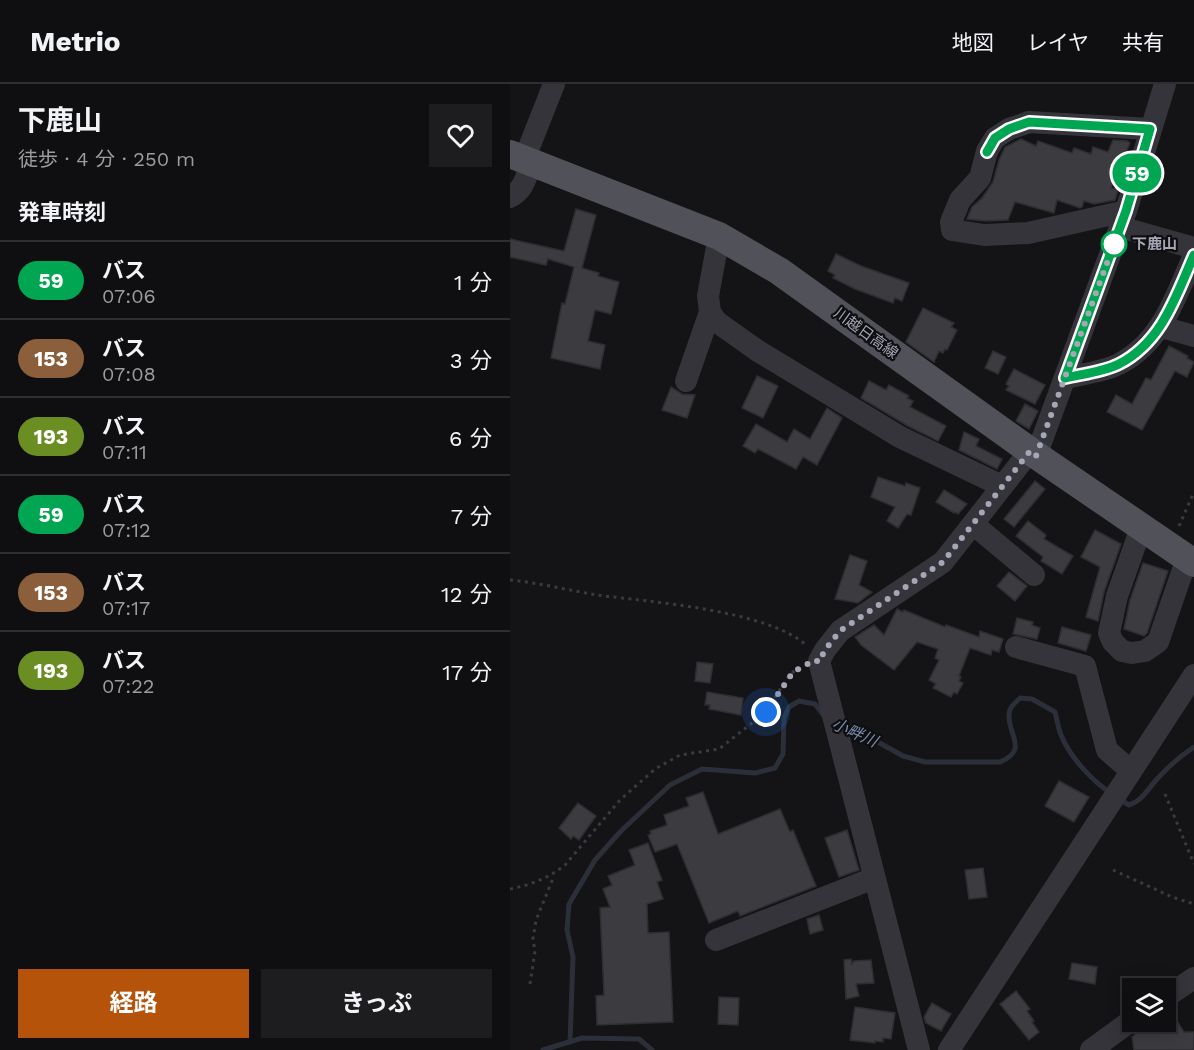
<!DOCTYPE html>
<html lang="ja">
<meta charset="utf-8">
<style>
body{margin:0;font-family:"Work Sans","Noto Sans JP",sans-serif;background:#1d1c1e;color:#f1f3f6;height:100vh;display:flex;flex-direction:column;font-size:22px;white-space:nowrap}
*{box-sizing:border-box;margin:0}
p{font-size:20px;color:#9b9c9f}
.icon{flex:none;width:33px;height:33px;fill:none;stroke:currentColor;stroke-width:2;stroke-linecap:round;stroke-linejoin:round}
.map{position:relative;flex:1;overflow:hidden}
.drawer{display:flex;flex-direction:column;background:#0f0e10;width:510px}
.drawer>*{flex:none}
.badge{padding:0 12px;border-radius:20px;font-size:21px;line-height:39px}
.controls{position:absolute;left:612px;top:894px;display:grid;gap:12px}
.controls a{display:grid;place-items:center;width:54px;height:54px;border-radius:0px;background:#0f0e10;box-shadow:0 3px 15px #0003,0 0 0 2px #2f2e30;font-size:30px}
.you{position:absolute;width:30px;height:30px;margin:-15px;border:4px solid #fff;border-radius:50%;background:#1a73e8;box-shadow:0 0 0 9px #1a73e833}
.map>.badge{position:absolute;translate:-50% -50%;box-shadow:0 0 0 3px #fff}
h2{padding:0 18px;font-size:22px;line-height:54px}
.round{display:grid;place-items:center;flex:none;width:63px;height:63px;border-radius:0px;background:#1d1c1e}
.overview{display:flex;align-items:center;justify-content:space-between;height:102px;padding:0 18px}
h1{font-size:28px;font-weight:700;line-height:45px}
.button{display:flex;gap:12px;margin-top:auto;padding:12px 18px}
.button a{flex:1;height:69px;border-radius:0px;background:#b45309;color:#fff;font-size:24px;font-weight:700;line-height:69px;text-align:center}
.button a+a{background:#1d1c1e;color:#f1f3f6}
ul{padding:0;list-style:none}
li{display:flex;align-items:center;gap:18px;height:78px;padding:0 18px;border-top:2px solid #2f2e30}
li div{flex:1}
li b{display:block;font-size:22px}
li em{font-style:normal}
li .badge{min-width:66px;font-weight:700;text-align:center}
header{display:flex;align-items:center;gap:36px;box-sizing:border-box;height:84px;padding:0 30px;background:#0f0e10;border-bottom:2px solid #2f2e30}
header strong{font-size:28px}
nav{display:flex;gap:33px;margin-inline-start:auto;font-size:21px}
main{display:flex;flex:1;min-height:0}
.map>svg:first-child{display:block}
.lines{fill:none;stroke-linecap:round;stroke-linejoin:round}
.stream{stroke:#2a2f39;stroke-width:5}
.building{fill:#3b3b40;stroke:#2e2d31;stroke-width:1.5}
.path{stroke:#3a3b41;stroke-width:3;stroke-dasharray:3 4.5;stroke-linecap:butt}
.minor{stroke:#34343a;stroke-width:22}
.major{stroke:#505159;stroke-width:28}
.line-casing{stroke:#fff;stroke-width:14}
.line{stroke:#00a651;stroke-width:9}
.walk{stroke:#a5a7b6;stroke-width:6;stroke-dasharray:0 10.8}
.stop-dot{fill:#fff;stroke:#00a651;stroke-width:3}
.labels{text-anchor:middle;stroke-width:4.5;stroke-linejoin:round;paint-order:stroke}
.stop-label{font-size:15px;font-weight:bold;fill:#a5a7b6;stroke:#0f0e10;text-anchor:start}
.street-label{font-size:15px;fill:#a5a7b6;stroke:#0f0e10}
.water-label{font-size:16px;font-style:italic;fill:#7b8eb1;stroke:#0f0e10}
</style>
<header>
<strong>Metrio</strong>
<nav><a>地図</a><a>レイヤ</a><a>共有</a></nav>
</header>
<main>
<section class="drawer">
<div class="overview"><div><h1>下鹿山</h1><p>徒歩 · 4 分 · 250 m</p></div><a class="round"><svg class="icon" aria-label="heart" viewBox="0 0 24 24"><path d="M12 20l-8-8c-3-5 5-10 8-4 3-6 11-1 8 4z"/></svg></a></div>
<h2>発車時刻</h2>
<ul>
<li><span class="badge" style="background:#00a651;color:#fff">59</span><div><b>バス</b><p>07:06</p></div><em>1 分</em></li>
<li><span class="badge" style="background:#8b5e3c;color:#fff">153</span><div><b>バス</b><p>07:08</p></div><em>3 分</em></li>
<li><span class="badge" style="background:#6b8e23;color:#fff">193</span><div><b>バス</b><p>07:11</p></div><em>6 分</em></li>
<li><span class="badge" style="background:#00a651;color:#fff">59</span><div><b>バス</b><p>07:12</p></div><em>7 分</em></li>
<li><span class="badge" style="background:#8b5e3c;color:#fff">153</span><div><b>バス</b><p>07:17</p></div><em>12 分</em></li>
<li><span class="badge" style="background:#6b8e23;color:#fff">193</span><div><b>バス</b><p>07:22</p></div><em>17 分</em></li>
</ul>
<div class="button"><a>経路</a><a>きっぷ</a></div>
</section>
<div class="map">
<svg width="684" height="966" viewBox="0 0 684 966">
<rect width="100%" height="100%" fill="#141315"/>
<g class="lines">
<!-- stream -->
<g class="stream">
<path d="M332,641L339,642L393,672L415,678H490C519,666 498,651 499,631C499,623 505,619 510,614L522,615L545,628C547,635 548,644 551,651C560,673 582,697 602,710"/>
<path d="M609,715L619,721C632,717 638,705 647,695C658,683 670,672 684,663"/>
<path d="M60,958L63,873L57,846L59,820L85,776L111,747L160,701L192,685L245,689L265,684L273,670L274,634L279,623L289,617L305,620L314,632"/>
<path d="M33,966L72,954L129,955L142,966"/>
</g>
</g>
<!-- building -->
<g class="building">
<path d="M511,55L526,62L528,57L562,69L564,64L581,70L583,63L598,68L603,56L617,57L620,59L601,104L608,106L605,116L584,120L574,117L572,123L570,124L547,116L544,129L505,118L498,136L476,137L457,135L462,123L472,114L483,98L489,76L495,63Z"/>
<path d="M66,125L86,131L72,184L89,189L88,192L109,198L101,230L85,226L78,257L95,261L90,285L41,274L52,219L55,220L64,183L38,175L36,181L0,173V155L54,167Z"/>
<path d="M326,170L351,182L399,199L392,217L385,214L383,219L345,205L323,194L325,191L318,187Z"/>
<path d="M413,224L444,239L441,243L447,246L437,266L435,265L433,269L429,267L424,278L396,258Z"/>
<path d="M659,262L678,272L677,274L684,278L677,293L665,287L632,346L597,328L606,311L622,320L636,294L641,296Z"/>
<path d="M483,267L496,273L488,290L475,284Z"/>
<path d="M504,285L535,301L525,320L496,306L499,302L496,300Z"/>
<path d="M247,292L268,302L253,334L232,324Z"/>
<path d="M359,297L376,306L379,301L399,312L397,314L403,317L400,323L436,342L428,357L398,342L351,314Z"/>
<path d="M161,303L172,310L185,311L177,334L152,326Z"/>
<path d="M515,320L528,327L519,345L506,337Z"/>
<path d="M317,324L332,334L307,381L293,373L286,385L248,365L245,369L233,362L246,340L277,358L284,345L300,355Z"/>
<path d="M454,348L469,355L466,362L492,375L487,385L449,366Z"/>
<path d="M368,393L395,402L396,399L410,404L401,431L397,430L388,444L377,437L385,423L361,413Z"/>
<path d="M525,397L535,405L504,443L494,435Z"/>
<path d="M434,406L457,420L448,430L445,428L444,429L426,418Z"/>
<path d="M518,437L536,451L534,455L563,472L552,490L531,477L533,473L506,452Z"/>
<path d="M585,446L611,460L594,508L588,537L576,533L590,483L571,473Z"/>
<path d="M340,471L357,477L349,501L362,508L348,519L325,515Z"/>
<path d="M633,479L658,487L637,549L634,552L614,545L620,516Z"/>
<path d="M499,488L517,502L505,517L487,502Z"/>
<path d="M387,525L393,528L394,526L435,543L436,541L469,553L470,547L493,555L489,568L482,566L481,571L460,564L449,592L451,593L449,597L453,599L447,610L444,608L441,613L423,604L426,600L419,596L429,576L425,574L428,565L407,558L384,586L351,561L345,553L364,541L374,551Z"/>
<path d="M507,534L523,538L522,541L530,544L527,555L503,550Z"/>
<path d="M552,543L581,551L576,567L548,559Z"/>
<path d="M187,578L203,580L200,599L185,597Z"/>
<path d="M197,608L233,614L231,631L199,625L200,621H195Z"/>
<path d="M549,697L579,713L564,738L535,722Z"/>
<path d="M193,708L208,750L270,725L280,748L283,746L306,802L230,832L228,827L199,839L167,760L145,768L138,751L141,750L140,747L157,741L154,731L179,722L176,714Z"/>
<path d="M68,719L86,732L69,756L63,752L61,755L49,744Z"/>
<path d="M337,746L349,786L329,793L315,754Z"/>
<path d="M138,759L152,796L147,798L153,815L137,820L138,849L159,848L163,938L87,941L86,912L94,911L90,824L100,823L93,805L102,801L98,792L125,781L119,766Z"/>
<path d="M473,784L477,813L459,815L455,786Z"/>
<path d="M309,831L313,846L300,850L297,835Z"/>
<path d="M341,875L342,880L344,877L361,876L364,899L346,900L349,912L336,915L334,876Z"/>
<path d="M562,879L587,883L585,900L559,895Z"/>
<path d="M506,907L520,925L517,927L524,937L522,938L529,948L519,956L490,920Z"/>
<path d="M209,913L229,914L228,941L208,940Z"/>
<path d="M422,919L441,930L431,947L416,939L414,933Z"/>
<path d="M345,923L385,929L381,955L373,954V958L365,957V959L340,956Z"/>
<path d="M656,926H660L674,948H684V966H624L622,953L627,949L653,946L648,938H656Z"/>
</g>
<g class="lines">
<!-- path -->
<g class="path">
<path d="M669,442L684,408"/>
<path d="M0,496C29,499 58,506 87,511C140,518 257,526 296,561"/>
<path d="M655,710L684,780"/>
<path d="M603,786L662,813L684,820"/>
<path d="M0,805C20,801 39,794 55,781L110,716L145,685L170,671L209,665L256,628L276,596L283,588L293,584"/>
<path d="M20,900L25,867L23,855L26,836L44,792"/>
</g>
<!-- minor -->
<g class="minor">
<path d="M14,76L44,0"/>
<path d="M0,113C14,106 16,93 21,79"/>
<path d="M616,127L518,149L474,151L442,146L441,138L450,116L470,94L477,67L485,54L499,45L519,38L640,45"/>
<path d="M610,143L684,164"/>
<path d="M209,152L198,212L200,228L207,238L248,267L390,353L492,402"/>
<path d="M651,243L684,252"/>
<path d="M555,294C572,290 593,288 609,280C652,258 666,212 684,171"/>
<path d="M176,297L200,228"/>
<path d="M526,372L616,127L655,0"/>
<path d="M463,440L524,491"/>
<path d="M631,444L607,512L599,549L603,558L612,567L622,569L635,567L648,558L677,474"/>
<path d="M506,563L575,582L597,666L621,687"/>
<path d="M206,856L364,794"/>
<path d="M656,913L684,894"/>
<path d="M409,966L309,577L315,566L330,547L433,478L520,367"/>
<path d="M439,966L684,591"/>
<path d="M581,966L622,936"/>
</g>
<!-- major -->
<path class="major" d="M0,70L209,152L269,187L520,367L684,479"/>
</g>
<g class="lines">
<!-- line casing -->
<g class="line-casing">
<path id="line" d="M477,68L485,54L499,45L519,38L640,45L616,127L555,294C572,290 593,288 609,280C652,258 666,212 684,171"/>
</g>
<!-- line -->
<use href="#line" class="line"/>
<!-- walk -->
<path class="walk" d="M256,628L283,588L305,576L309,578L315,566L330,547L433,478L520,367L526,372L604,160"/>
</g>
<!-- markers -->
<circle class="stop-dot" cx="604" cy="160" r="12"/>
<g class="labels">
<!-- stop labels -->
<g class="stop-label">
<text x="622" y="165">下鹿山</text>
</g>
<!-- street labels -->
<g class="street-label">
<text transform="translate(356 249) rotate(36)" y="5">川越日高線</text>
</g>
<!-- water labels -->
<g class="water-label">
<text transform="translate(345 648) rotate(24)" y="6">小畔川</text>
</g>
</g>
</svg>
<div class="controls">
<a><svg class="icon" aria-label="layers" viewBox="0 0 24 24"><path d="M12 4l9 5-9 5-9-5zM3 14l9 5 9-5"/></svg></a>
</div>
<div class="you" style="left:256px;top:628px"></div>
<b class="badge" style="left:627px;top:89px;background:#00a651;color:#fff">59</b>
</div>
</main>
